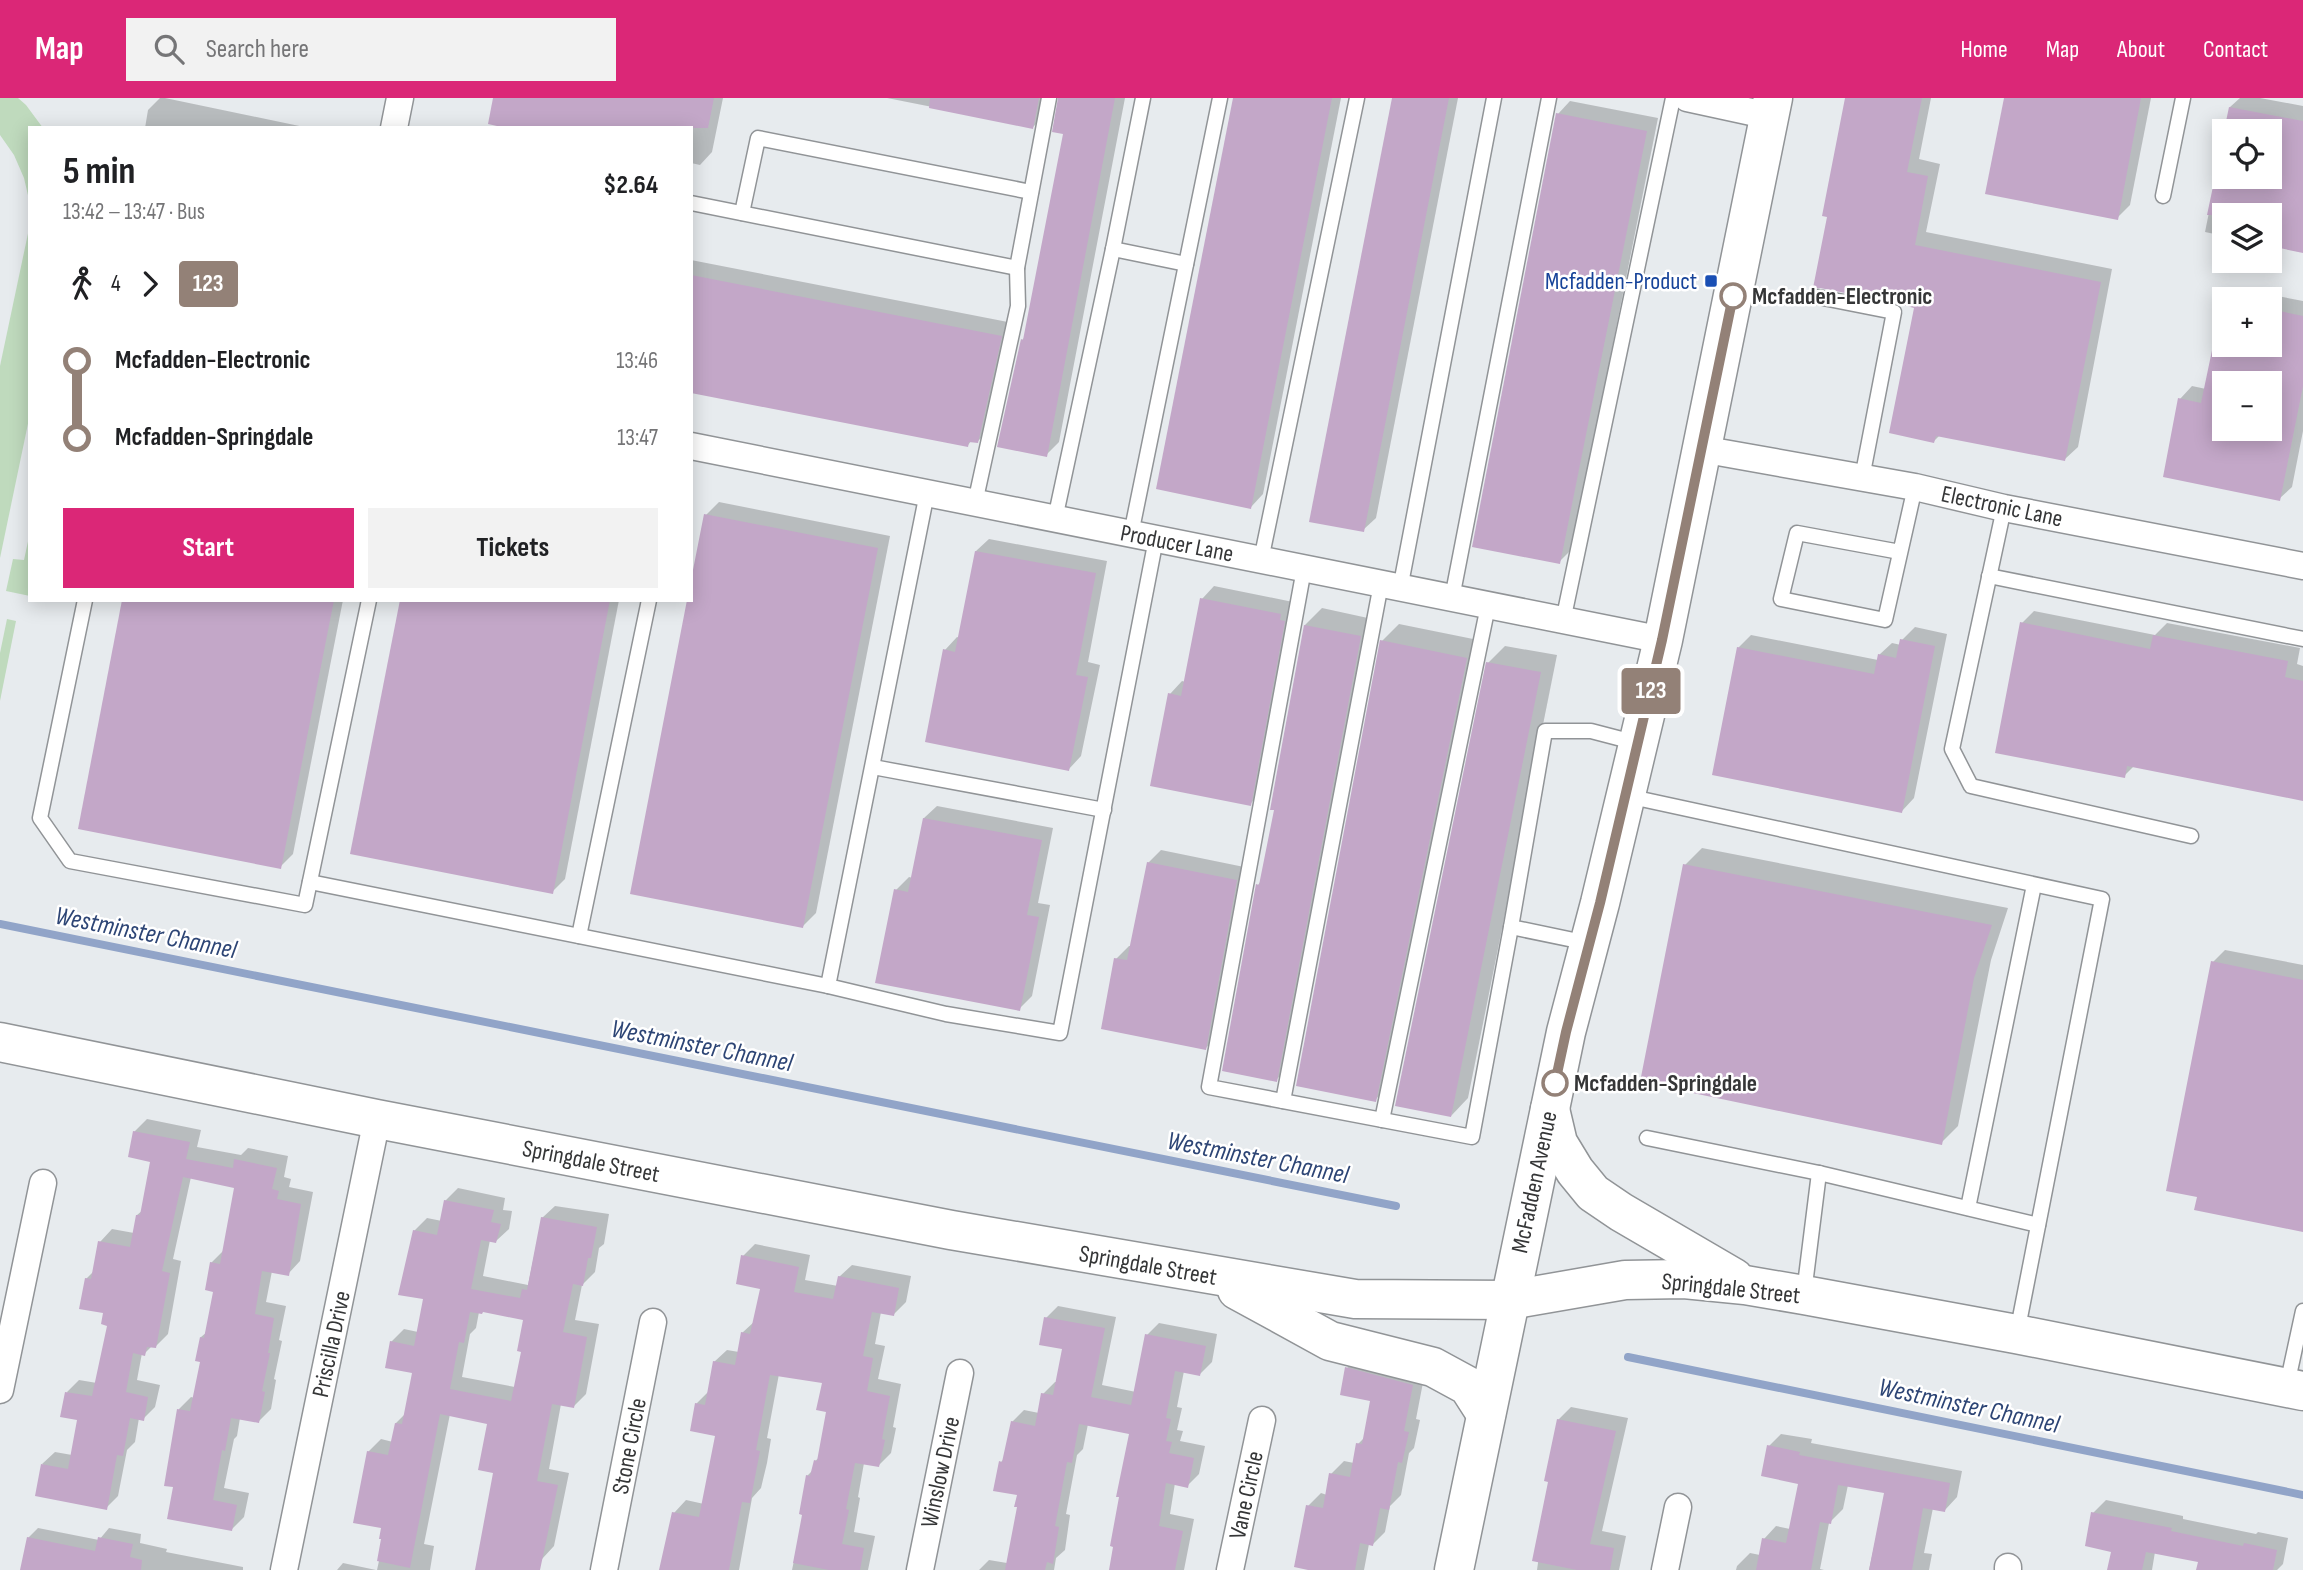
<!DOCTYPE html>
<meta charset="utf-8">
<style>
body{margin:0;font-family:"Sofia Sans Condensed",sans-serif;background:#f2f2f2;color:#202124;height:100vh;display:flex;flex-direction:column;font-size:26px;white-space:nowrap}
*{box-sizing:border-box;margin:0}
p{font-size:23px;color:#757577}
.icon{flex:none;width:38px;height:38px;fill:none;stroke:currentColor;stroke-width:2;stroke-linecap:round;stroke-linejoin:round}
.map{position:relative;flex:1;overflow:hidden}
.drawer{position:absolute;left:28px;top:28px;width:665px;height:476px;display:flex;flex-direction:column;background:#fff;border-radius:0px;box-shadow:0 4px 18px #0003}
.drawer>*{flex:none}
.badge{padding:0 14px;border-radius:5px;font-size:24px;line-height:46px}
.tools{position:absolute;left:2212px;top:21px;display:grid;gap:14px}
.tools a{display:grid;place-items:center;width:70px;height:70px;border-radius:0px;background:#fff;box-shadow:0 4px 18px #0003;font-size:35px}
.map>.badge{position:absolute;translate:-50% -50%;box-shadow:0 0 0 4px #fff}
.legs{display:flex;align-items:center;gap:10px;height:77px;padding:0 35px;font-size:23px}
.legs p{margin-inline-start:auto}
.overview{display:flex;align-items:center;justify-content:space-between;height:119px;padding:0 35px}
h1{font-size:38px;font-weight:700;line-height:52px}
.button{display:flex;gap:14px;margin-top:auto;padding:14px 35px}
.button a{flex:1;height:80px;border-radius:0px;background:#db2777;color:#fff;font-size:28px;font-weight:700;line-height:80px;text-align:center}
.button a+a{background:#f2f2f2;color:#202124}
ul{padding:0 35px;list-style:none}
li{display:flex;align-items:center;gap:24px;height:77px;font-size:26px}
li i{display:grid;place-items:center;width:10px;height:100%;margin:0 9px;background:currentColor}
li i::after{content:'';width:18px;height:18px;margin:-9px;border:5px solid;border-radius:50%;background:#fff}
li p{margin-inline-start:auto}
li:first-child i{background:linear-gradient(#0000 50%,currentColor 0)}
li:last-child i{background:linear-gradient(currentColor 50%,#0000 0)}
header{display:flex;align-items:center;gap:42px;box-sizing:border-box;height:98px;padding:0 35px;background:#db2777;color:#fff}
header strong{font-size:33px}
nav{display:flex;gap:38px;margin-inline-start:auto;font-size:24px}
.search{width:490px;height:63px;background:#f2f2f2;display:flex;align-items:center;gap:18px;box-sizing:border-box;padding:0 24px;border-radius:0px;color:#757577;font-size:26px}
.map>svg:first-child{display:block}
.green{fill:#bfdabd}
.shadow{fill:#0003;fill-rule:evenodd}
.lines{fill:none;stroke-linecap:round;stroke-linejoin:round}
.stream{stroke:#91a4c8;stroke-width:8}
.building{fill:#c3a7c8;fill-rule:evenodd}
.lane-casing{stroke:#919497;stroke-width:17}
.street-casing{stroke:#919497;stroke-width:29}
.secondary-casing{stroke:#919497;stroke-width:41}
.lane{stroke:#fff;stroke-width:14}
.street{stroke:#fff;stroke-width:26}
.secondary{stroke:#fff;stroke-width:38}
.line-1-casing{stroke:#fff;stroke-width:16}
.line-1{stroke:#938177;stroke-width:10}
.transit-dot{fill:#1a4fb4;stroke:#fff;stroke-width:2.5}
.stop-1-dot{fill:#fff;stroke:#938177;stroke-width:3.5}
.labels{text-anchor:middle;stroke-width:5;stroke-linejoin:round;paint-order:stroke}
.transit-label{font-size:24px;fill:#164399;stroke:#fff;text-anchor:end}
.stop-label{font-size:24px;font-weight:bold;fill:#353637;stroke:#fff;text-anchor:start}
.street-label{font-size:24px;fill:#353637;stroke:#fff}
.water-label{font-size:26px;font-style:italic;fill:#2d4575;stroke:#fff}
</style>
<header>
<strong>Map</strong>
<div class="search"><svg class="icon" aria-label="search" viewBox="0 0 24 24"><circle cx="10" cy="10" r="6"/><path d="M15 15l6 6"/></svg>Search here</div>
<nav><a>Home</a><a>Map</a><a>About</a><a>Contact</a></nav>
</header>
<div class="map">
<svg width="2303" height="1472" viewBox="0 0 2303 1472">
<rect width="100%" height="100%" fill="#e7ebee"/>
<!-- green -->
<g class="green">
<path d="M0,0H18L26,7L43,30H30V106L24,80L14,57L0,37Z"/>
<path d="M30,126V316L0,460V268Z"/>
<path d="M30,434V498L6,493L13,461L24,462Z"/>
<path d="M7,521L16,523L0,603V555Z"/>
</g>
<!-- shadow -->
<g class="shadow">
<path d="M160,0H165L309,30H145L148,12Z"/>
<path d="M495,0H723L712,54L700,67L691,65V30Z"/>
<path d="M887,0H1049L1046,16L1033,29Z"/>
<path d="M1059,0H1125L1059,344L1046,357L1022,242L1025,239L1065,35Z"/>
<path d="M1235,0H1341L1263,396L1251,409Z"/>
<path d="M1394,0H1458L1376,420L1363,432Z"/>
<path d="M1847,0H1931L1919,61L1940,66L1926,134L2112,171L2078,349L2065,361L1940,337L1934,343L1916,209L1829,118Z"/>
<path d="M2006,0H2151L2130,107L2117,120Z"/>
<path d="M2240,0H2260L2303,8V153L2270,147V117H2224V138L2205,134L2224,40V79H2270V33H2226L2230,9Z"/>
<path d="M1570,3L1658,20L1572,451L1559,464L1558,16Z"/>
<path d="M691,162L1013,225L990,331L978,343L972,342L968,347L691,293Z"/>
<path d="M2236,190L2303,203V333L2292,389L2279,401L2180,301L2192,288L2206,291L2224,202V247H2270V201H2225ZM2224,285H2270V331H2224Z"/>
<path d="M719,404L890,438L816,815L803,828L691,502L706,417Z"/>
<path d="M989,441L1107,463L1088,564L1100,567L1081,658L1069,671L945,552L957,539L960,540L976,453Z"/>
<path d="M1214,488L1293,504L1263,693L1250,706L1170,596L1182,583L1186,584L1202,501Z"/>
<path d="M124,502H343L293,756L280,769Z"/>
<path d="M401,502H619L565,781L552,794Z"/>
<path d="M1322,510L1377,522L1293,965L1276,982L1258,787L1261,783L1276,711L1305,527Z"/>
<path d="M2034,513L2155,537L2167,525L2300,550L2297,566L2303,568V701L2134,668L2124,678L2022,525Z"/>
<path d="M1399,526L1483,543L1392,985L1375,1002L1382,543Z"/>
<path d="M1915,529L1947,536L1914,700L1902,713L1738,550L1751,537L1878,562L1879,557L1892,545L1901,547L1902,542Z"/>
<path d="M1505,548L1557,557L1468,1000L1451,1018L1488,565Z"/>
<path d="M937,708L1053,730L1038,805L1050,807L1032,898L1019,911L896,792L909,779L913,780L924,720Z"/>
<path d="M1702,750L2008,810L1991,862L1958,1028L1941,1045L1685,767Z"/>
<path d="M1161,752L1249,770L1218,937L1206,950L1116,861L1129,848H1132L1148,765Z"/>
<path d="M2225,852L2303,867V1132L2199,1098L2213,864Z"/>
<path d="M147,1021L201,1032L197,1049L241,1057L248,1050L288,1058L284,1079L291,1081L289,1089L313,1094L300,1163L288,1176L272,1173L266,1204L286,1208L279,1242L282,1243L274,1281L276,1282L271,1311L259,1323L240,1320L237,1338L234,1341L224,1390L249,1395L244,1419L232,1431L175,1388L179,1311L191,1299L195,1300L202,1263L201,1239L207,1234L215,1193L211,1165L224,1152L236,1088L191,1079L173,1161L181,1163L168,1236L155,1249L152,1248L144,1256L142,1255L137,1282L160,1287L155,1309L143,1321L139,1320L135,1344L127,1352L118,1398L106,1410L42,1366L55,1354L72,1357L79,1321L67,1294L79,1282L97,1285L110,1226L105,1214L86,1181L94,1173L100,1144L112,1131L134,1135L137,1117L143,1112L152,1062L134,1034Z"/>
<path d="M458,1090L505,1100L503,1112L512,1113L509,1131L496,1143L490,1142L483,1178L528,1187L542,1120L555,1108L609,1116L604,1146L599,1150L595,1174L582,1187L575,1222L599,1226L586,1296L574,1308L561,1306L549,1371L569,1375L554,1448L542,1461L526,1472H477L495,1373L489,1324L450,1316L424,1446L434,1448L430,1472H377L384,1440L383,1429L368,1354L381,1341L393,1344L396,1325L405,1316L414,1274L391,1244L404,1231L418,1234L425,1200L414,1133L427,1120L442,1123L445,1103ZM484,1212L525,1221L523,1253L515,1289L462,1279L470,1236L476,1230L479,1214Z"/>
<path d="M755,1146L810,1157L805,1182L838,1188L839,1179L852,1167L911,1178L906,1204L894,1216L881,1214L875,1246L885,1248L878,1281L901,1286L893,1329L896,1330L891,1355L879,1367L864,1365L858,1399L860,1400L854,1434L875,1438L868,1472H792L804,1415L807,1378L813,1372L815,1363L820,1359L828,1313L824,1284L779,1276L767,1340L771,1341L767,1365L761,1390L752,1400L739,1472H661L674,1415L686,1402L704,1406L717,1337L696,1306L709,1293L714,1264L727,1252L739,1254L742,1235L755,1223L762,1189L743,1158Z"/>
<path d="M1058,1208L1116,1219L1102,1287L1136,1294L1147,1237L1159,1225L1217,1236L1212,1264L1200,1276L1184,1273L1177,1309L1182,1310L1177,1332L1183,1333L1180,1343L1205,1348L1199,1376L1187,1388L1175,1385L1170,1416L1194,1421L1184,1472H1110L1131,1335L1088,1326L1083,1351L1077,1357L1066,1416L1070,1417L1065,1452L1056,1460L1054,1472H979L989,1462L1007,1465L1019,1408V1396L1001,1364L1005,1360L1012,1324L1024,1312L1039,1315L1043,1296L1055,1284H1057L1064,1250L1046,1220Z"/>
<path d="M1360,1258L1425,1274L1416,1321L1420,1322L1414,1350L1409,1355L1401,1397L1390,1408L1385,1434L1373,1446H1369L1364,1472H1317L1308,1408L1321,1395L1327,1397L1331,1376L1344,1363L1354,1365L1358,1346L1365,1339L1372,1302L1347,1270Z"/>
<path d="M1571,1309L1628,1320L1602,1433L1626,1438L1619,1472H1537L1558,1322Z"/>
<path d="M1781,1336L1812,1341L1811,1345L1962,1373L1957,1399L1945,1412L1933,1410L1924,1455L1932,1456L1929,1472H1869L1886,1394L1848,1387L1843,1411L1829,1425L1820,1471L1824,1472H1736L1737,1468L1750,1455L1760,1457L1764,1441L1776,1428L1790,1431L1800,1384L1769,1348Z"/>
<path d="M2106,1402L2183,1418V1421L2256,1436L2258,1434L2288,1440L2283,1466L2277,1472H2198L2200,1462L2155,1454L2152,1472H2109L2113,1452L2093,1415Z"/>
<path d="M38,1430L99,1442L109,1430L141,1436L140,1445L167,1451L166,1454L243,1469V1472H22L28,1440Z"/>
<path d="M343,1465L376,1472H337Z"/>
</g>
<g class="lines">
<!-- stream -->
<g class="stream">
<path d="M0,826L1396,1108"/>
<path d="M1628,1259L2303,1397"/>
</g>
</g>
<!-- building -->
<g class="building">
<path d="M493,0H714L708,30H506L488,26Z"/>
<path d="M930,0H1039L1033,31L929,10Z"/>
<path d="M1058,0H1115L1047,359L997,349L1021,241L1023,242L1063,36L1052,34Z"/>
<path d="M1233,0H1332L1251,411L1156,391Z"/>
<path d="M1392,0H1449L1364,434L1309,424Z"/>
<path d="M1845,0H1922L1907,74L1928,78L1915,147L2101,184L2065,363L1936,338L1934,345L1889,335L1914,210L1896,205L1820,190H1813L1827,119L1822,118Z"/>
<path d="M2004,0H2141L2118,122L1985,96Z"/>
<path d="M2229,9L2303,23V155L2270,148V117H2207L2215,79H2270V33H2224Z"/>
<path d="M1556,15L1647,33L1560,466L1472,449Z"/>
<path d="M691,177L1002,238L978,345L969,344L968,349L691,295Z"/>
<path d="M2270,211L2303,218V288L2280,403L2163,379L2178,300L2201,305L2215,238L2224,239V247H2270ZM2224,285H2270V331H2224Z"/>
<path d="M704,416L878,450L803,830L630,796L687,502H691V482Z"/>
<path d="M975,453L1096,475L1076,577L1088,579L1069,673L925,644L943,551L955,554Z"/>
<path d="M1200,500L1281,516L1280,522L1285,523L1251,708L1150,688L1168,595L1181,598Z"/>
<path d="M122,502H334L281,771L78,731Z"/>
<path d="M400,502H610L553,796L350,756Z"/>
<path d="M2020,524L2150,551L2153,537L2288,563L2285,579L2303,583V703L2127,668L2125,680L1995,655Z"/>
<path d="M1304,527L1361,538L1277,984L1222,973L1256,786L1259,787L1274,712H1270Z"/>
<path d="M1900,541L1935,548L1902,715L1712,677L1737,549L1874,576L1878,556L1896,560Z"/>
<path d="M1380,542L1467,560L1376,1004L1296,988Z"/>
<path d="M1486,564L1541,574L1451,1019L1395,1008Z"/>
<path d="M923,720L1042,742L1027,817L1039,819L1020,913L875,885L894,791L908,794Z"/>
<path d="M1147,764L1237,782L1206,952L1101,931L1114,860L1127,862Z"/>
<path d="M1683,766L1992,827L1974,880L1942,1047L1640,984Z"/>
<path d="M2211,863L2303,882V1134L2194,1112L2197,1099L2166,1093Z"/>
<path d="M133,1033L190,1044L186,1061L233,1070L234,1061L277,1070L272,1091L279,1093L277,1101L301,1106L289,1178L262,1173L255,1216L274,1220L268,1255H270L262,1293L265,1294L259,1325L231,1320L225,1353L222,1352L213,1402L237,1407L232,1433L167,1421L173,1389L164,1388L177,1311L190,1313L200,1264L195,1263L200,1239L204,1240L213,1194L205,1192L210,1164L220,1166L234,1090L183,1079L162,1173L170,1175L156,1250L147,1249L145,1258L133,1255L126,1294L148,1299L144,1323L130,1320L123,1358L117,1357L107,1412L35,1398L41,1366L68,1371L77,1322L60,1319L65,1294L92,1298L107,1228L101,1226L103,1215L79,1211L85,1180L91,1181L98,1143L130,1149L136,1117H140L150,1064L128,1059Z"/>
<path d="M444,1102L494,1112L491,1124L501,1126L496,1145L481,1142L471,1191L520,1200L522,1191L527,1192L541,1119L597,1129L591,1160H588L583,1188L573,1186L563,1234L587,1239L574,1310L552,1306L537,1383L558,1387L540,1472H475L493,1375L478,1372L487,1326L440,1316L410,1470L377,1463L381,1441H379L381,1430L353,1425L367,1353L388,1357L395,1325L402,1326L412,1275L385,1270L390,1243L414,1248L423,1201L398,1197L413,1132L437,1137ZM470,1214L482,1216L483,1214L523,1222L517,1253L521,1254L511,1303L450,1291L459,1244L464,1245Z"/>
<path d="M741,1157L799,1169L794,1194L833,1201L838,1178L899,1190L894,1218L872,1214L863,1258L873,1260L867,1293L890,1298L882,1341L885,1342L879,1369L855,1365L846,1411L849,1412L842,1446L864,1450L860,1472H829L793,1465L802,1417L799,1416L806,1377L810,1378L814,1362L817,1363L826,1314L816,1312L822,1285L770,1277L756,1352L760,1353L750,1405L742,1404L729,1472H659L672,1414L699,1419L715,1338L690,1333L695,1305L705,1307L713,1263L735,1267L741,1234L750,1236L760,1191L736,1186Z"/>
<path d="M1044,1219L1105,1230L1091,1299L1131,1307L1145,1236L1206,1248L1200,1278L1175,1273L1166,1320L1171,1321L1166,1343L1172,1344L1169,1355L1194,1360L1188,1390L1166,1385L1159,1428L1183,1433L1175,1472H1109L1113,1449L1110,1448L1119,1399H1116L1129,1336L1079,1326L1072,1365L1067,1364L1055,1428L1059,1429L1053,1466L1047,1464L1045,1472H1005L1017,1409H1014L1017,1397L993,1393L999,1363L1002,1364L1011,1323L1035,1328L1041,1295L1053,1297L1062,1251L1039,1247Z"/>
<path d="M1345,1269L1413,1287L1404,1333L1409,1334L1402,1365L1398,1364L1389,1412L1380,1410L1373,1448L1360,1445L1355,1472H1308L1294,1469L1306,1407L1323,1410L1329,1375L1350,1379L1356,1345L1362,1346L1370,1303L1340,1297Z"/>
<path d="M1557,1321L1616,1333L1590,1446L1614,1450L1610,1472H1577L1532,1463L1548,1384L1544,1383Z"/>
<path d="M1767,1347L1800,1354L1799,1357L1950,1385L1945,1414L1923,1410L1912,1472H1869L1884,1395L1838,1387L1831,1426L1820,1424L1811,1472H1756L1762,1440L1786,1445L1798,1386L1761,1378Z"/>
<path d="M2091,1414L2172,1430L2171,1433L2243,1448L2244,1445L2277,1452L2273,1472H2196L2198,1464L2146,1454L2142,1472H2107L2111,1454L2085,1448Z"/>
<path d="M27,1439L95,1453L98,1439L133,1446L130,1459L142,1462L141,1472H20Z"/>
</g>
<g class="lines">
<!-- lane casing -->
<g class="lane-casing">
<g id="lane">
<path d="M2163,98L2183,0"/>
<path d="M691,105L1017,170L1049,0"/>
<path d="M742,115L758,40L1031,94"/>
<path d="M1113,151L1186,166"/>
<path d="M1818,199L1894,214L1862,380"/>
<path d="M927,395L828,888L946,916L1060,935L1156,441"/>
<path d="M975,405L1018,208L1017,170"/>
<path d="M2004,410L1952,651L1971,688L2191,738"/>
<path d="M1055,421L1113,151L1143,0"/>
<path d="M1131,436L1220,0"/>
<path d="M1900,454L1797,435L1781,501L1885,522L1915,389"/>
<path d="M1261,462L1357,0"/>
<path d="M1304,471L1209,989L1472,1039L1511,829"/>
<path d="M1989,478L2303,541"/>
<path d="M1400,491L1494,0"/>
<path d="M1452,500L1549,0"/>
<path d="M85,502L40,720L70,763L305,807L369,502"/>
<path d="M1563,523L1673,0"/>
<path d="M873,669L1104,712"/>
<path d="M1627,698L2102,801L2017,1235"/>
<path d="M310,784L828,888"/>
<path d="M579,838L649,502"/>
<path d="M1588,845L1511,829L1545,633H1591L1637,645"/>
<path d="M1283,1003L1381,486"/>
<path d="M1382,1022L1488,508"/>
<path d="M1647,1040L1819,1075L2038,1127"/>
<path d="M1968,1110L2034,787"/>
<path d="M1804,1195L1819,1075"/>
<path d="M2287,1287L2303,1213"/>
</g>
</g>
<!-- street casing -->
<g class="street-casing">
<g id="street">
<path d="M1687,0L1770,18"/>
<path d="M394,30L400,0"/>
<path d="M691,348L1663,542"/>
<path d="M1701,351L1915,389L2004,410L2303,468"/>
<path d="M0,1292L43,1085"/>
<path d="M284,1472L377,1021"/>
<path d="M604,1472L653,1224"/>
<path d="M920,1472L960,1275"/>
<path d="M1230,1472L1262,1322"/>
<path d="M1665,1472L1678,1409"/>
<path d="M2008,1472V1469"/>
</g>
</g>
<!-- secondary casing -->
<g class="secondary-casing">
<g id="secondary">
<path d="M0,944L377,1021L951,1132L1355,1201L1510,1202L1625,1182L1684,1181L1745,1187L1804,1197L2016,1236L2303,1293"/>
<path d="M1550,1011L1558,1045L1575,1073L1593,1095L1621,1114L1734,1180"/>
<path d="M1237,1192L1330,1243L1433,1269L1468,1288L1486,1316"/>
<path d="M1454,1472L1566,934L1600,805L1663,542L1773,0"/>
</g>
</g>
<!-- lane -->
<use href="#lane" class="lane"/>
<!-- street -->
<use href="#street" class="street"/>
<!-- secondary -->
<use href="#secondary" class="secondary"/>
</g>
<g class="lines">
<!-- line-1 casing -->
<g class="line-1-casing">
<path id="line-1" d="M1555,985L1566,934L1600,805L1662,542L1733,198"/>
</g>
<!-- line-1 -->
<use href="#line-1" class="line-1"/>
</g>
<!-- markers -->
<rect class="transit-dot" x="1704" y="176" width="14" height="14" rx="3.5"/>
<g class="stop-1-dot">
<circle cx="1733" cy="198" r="12"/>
<circle cx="1555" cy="985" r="12"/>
</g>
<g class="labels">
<!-- transit labels -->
<g class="transit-label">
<text x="1697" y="191">Mcfadden-Product</text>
</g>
<!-- stop labels -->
<g class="stop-label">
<text x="1752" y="206">Mcfadden-Electronic</text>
<text x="1574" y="993">Mcfadden-Springdale</text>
</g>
<!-- street labels -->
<g class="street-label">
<text transform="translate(2002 408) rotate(12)" y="8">Electronic Lane</text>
<text transform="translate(1177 445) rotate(11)" y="8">Producer Lane</text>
<text transform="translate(591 1063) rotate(11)" y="8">Springdale Street</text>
<text transform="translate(1534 1084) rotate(-78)" y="8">McFadden Avenue</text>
<text transform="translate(1148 1167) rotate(10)" y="8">Springdale Street</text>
<text transform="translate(1731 1190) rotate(6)" y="8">Springdale Street</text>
<text transform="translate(331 1246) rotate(-78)" y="8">Priscilla Drive</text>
<text transform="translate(629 1348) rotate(-79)" y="8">Stone Circle</text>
<text transform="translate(940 1374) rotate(-78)" y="8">Winslow Drive</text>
<text transform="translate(1246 1397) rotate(-78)" y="8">Vane Circle</text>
</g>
<!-- water labels -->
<g class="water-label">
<text transform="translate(146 834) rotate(11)" y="9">Westminster Channel</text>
<text transform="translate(702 947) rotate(11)" y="9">Westminster Channel</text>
<text transform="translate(1258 1059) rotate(11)" y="9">Westminster Channel</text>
<text transform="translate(1969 1307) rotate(12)" y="9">Westminster Channel</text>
</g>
</g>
</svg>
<div class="tools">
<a><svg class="icon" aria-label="locate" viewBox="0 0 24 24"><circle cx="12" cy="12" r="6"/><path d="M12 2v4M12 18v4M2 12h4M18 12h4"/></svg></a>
<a><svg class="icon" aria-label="layers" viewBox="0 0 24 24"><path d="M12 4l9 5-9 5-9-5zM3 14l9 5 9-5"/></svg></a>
<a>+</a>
<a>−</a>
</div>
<b class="badge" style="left:1651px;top:593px;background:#938177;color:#fff">123</b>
<section class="drawer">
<div class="overview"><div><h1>5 min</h1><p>13:42 – 13:47 · Bus</p></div><b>$2.64</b></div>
<div class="legs"><svg class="icon" aria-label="walk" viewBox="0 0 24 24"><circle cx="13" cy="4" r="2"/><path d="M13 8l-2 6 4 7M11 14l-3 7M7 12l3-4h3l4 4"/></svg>4<svg class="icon" aria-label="forward" viewBox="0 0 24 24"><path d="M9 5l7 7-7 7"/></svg><b class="badge" style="background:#938177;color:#fff">123</b></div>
<ul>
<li><i style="color:#938177"></i><b>Mcfadden-Electronic</b><p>13:46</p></li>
<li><i style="color:#938177"></i><b>Mcfadden-Springdale</b><p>13:47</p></li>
</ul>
<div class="button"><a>Start</a><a>Tickets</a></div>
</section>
</div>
